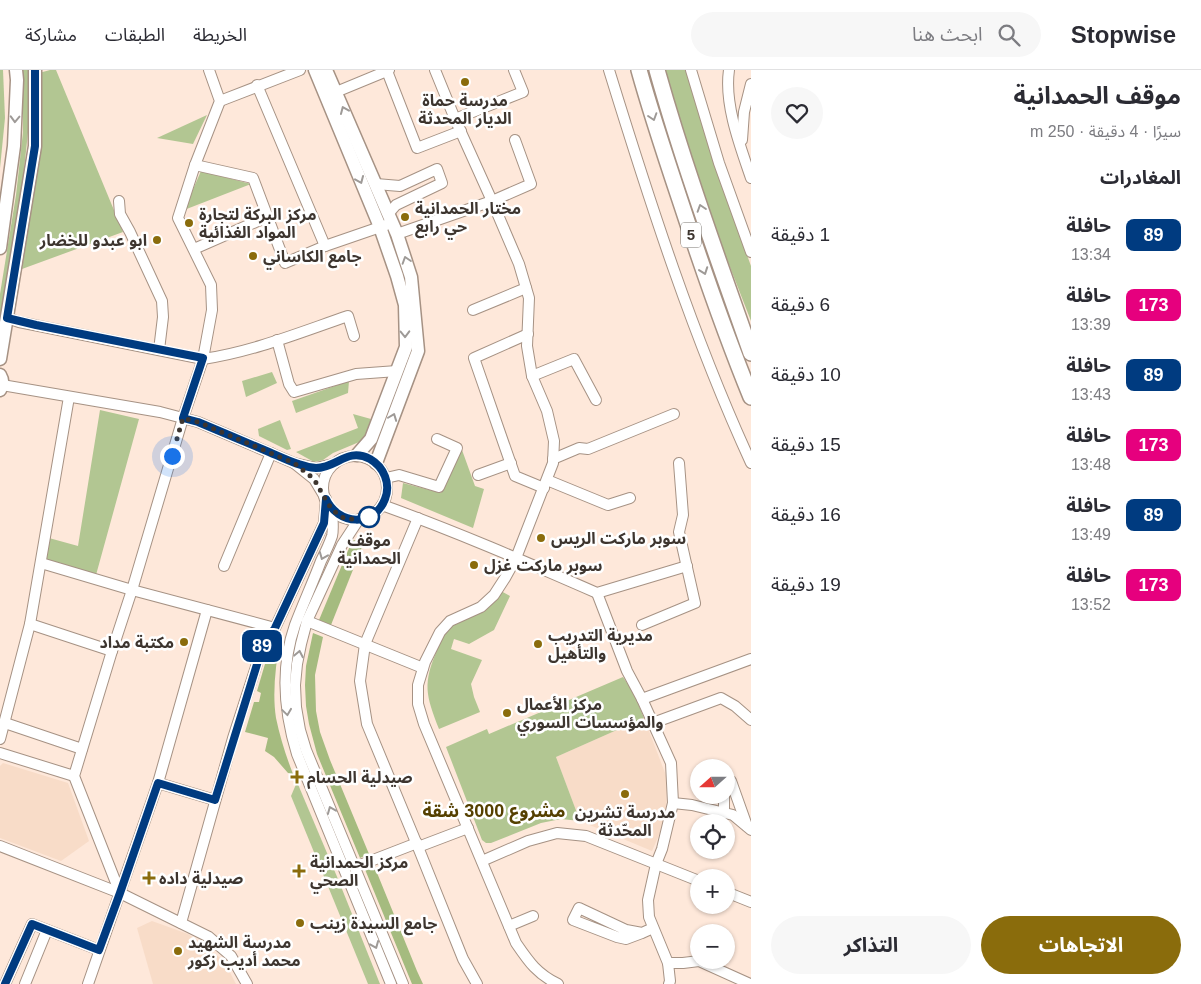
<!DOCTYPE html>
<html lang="ar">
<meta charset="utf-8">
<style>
body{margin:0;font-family:Arial,"Noto Sans Arabic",sans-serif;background:#f7f7f7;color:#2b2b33;direction:rtl;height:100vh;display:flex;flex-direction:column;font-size:19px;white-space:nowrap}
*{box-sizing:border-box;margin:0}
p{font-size:16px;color:#7c7c81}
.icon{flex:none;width:28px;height:28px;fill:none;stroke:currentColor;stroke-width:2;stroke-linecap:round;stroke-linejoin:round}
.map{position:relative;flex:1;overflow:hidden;direction:ltr}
.details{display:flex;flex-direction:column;background:#fff;width:450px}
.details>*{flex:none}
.badge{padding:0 10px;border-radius:8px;font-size:18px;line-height:32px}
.needle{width:32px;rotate:249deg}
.fabs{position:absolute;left:690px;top:689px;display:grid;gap:10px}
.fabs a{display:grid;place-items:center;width:45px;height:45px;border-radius:50%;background:#fff;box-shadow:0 1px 4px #0004;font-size:25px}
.you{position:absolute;width:25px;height:25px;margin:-12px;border:4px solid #fff;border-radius:50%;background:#1a73e8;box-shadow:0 0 0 8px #1a73e833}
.map>.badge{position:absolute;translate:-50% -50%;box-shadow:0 0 0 2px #fff}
h2{padding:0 20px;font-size:19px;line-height:45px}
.round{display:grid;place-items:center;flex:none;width:52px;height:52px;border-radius:26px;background:#f7f7f7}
.headline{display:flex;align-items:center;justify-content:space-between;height:85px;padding:0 20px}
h1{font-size:24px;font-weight:700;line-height:38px}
.button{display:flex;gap:10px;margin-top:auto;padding:10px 20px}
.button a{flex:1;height:58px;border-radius:30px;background:#8a6c0c;color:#fff;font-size:20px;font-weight:700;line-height:58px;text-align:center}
.button a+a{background:#f7f7f7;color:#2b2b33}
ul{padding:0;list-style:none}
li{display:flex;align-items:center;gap:15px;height:70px;padding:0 20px}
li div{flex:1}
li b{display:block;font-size:19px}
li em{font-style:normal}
li .badge{min-width:55px;font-weight:700;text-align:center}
header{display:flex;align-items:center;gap:30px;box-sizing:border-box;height:70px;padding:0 25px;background:#fff;border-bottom:1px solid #e1e1e2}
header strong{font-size:24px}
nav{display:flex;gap:28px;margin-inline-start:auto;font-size:18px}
.search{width:350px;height:45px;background:#f7f7f7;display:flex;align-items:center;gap:12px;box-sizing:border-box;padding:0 18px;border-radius:28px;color:#7c7c81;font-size:19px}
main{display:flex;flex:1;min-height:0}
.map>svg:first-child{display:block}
.built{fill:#f8dcc8}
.green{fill:#b2c692}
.forest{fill:#a5bb7f}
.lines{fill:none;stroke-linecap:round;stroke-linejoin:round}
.minor-casing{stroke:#a69284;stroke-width:12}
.major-casing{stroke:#a69284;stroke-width:15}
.highway-casing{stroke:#a69284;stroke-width:18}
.minor{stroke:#fff;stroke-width:10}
.major{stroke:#fff;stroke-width:12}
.highway{stroke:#fff;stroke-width:15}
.oneway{stroke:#9e9a97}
.line-casing{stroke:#fff;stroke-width:11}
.line{stroke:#003b80;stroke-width:8}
.walk{stroke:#3d352f;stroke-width:5;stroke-dasharray:0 9}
.poi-dot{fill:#8a6c0c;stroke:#fff;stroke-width:2}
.stop-dot{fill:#fff;stroke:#003b80;stroke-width:2.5}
.labels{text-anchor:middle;stroke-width:5;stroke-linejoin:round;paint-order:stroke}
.shield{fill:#fff;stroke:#77726d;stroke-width:1}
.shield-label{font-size:15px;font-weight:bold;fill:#3d352f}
.poi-label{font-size:16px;font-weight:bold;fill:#3d352f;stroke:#fff;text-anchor:start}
.stop-label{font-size:16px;font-weight:bold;fill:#3d352f;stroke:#fff}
.neighbourhood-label{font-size:18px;font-weight:bold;fill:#554000;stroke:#fff}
</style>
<header>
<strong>Stopwise</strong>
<div class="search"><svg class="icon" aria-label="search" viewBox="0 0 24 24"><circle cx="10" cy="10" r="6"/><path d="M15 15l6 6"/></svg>ابحث هنا</div>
<nav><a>الخريطة</a><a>الطبقات</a><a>مشاركة</a></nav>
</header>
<main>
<section class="details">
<div class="headline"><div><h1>موقف الحمدانية</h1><p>سيرًا · 4 دقيقة · 250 m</p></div><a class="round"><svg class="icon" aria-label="heart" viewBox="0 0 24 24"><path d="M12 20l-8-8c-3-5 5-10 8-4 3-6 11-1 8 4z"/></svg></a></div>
<h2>المغادرات</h2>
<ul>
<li><span class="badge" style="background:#003b80;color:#fff">89</span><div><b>حافلة</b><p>13:34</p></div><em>1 دقيقة</em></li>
<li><span class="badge" style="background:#e6007e;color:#fff">173</span><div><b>حافلة</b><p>13:39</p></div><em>6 دقيقة</em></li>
<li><span class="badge" style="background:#003b80;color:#fff">89</span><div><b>حافلة</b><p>13:43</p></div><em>10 دقيقة</em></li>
<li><span class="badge" style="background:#e6007e;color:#fff">173</span><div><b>حافلة</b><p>13:48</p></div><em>15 دقيقة</em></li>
<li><span class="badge" style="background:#003b80;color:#fff">89</span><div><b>حافلة</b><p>13:49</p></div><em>16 دقيقة</em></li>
<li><span class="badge" style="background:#e6007e;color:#fff">173</span><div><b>حافلة</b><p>13:52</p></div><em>19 دقيقة</em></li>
</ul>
<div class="button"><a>الاتجاهات</a><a>التذاكر</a></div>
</section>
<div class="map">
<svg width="751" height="914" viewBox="0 0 751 914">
<rect width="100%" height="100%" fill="#fee8da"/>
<!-- built -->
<g class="built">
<path d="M644,648L667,708L666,749L652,781L580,751L556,687Z"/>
<path d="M3,693L68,713L89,771L61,791L0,768V696Z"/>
<path d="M152,851L188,864L200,872L224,891L236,914H153L137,858Z"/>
</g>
<!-- green -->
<g class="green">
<path d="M0,0H3L5,48L0,98Z"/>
<path d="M22,0H28L29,53L24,100L0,263V224L16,125L23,62V24Z"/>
<path d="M50,0H56L123,162L22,199L42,71L39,3Z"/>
<path d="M665,0H687L722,116L751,196V251L728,192L705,131Z"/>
<path d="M207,45L193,74L157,68Z"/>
<path d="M201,101L251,114L184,140Z"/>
<path d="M272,302L277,313L246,327L242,311Z"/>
<path d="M349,311L348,323L296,343L292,331Z"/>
<path d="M100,340L139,349L96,505L46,491L49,468L78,476Z"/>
<path d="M353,344L371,349L364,370L333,383L323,390L314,392L296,382L358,358Z"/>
<path d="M280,350L291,379L287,380L259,366L258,359Z"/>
<path d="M462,380L475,416L484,419L473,458L401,428L403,413L441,423Z"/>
<path d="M501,521L510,526L494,560L469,574L454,569L451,579L482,590L471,614L474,627L480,642L439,659C426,625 422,614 438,578C441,571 444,560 451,555C462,548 473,547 483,542C490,538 496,527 501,521Z"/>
<path d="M623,607L634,623L644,648L556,687L580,751L561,749L541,753L491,773H486L482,770L446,677L487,659L489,664Z"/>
<path d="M297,712L338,809L380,914H368L291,726Z"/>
</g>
<!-- forest -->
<g class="forest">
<path d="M366,467L331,555L319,550L352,471Z"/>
<path d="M313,563L323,567L315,605L316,641L320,662L330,690L369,784L360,788L317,684L309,654L306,636L305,615L306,596Z"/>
<path d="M280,569C276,595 272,622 276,648C280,667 286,686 293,704L288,703L274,687L265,681L268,668L245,662L254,632H259L261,623L257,621L270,577Z"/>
<path d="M373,793L417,901L423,914H412L364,797Z"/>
</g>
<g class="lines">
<!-- minor casing -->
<g class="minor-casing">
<g id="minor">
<path d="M209,0L220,31L195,95L178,148L211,215L212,240L203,289L183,348L132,520L112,581L74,706L120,823L209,867L231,886L247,914"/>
<path d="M389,0L387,1L417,78L461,61"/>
<path d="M435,0L455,49L492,131L519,194L529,228L527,276L532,306L547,341L554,371L553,393L516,488L505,508L494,525L481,537L450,551L440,562L425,592L418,615V634L424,654L516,873C529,892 537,904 558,914"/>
<path d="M609,0C650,133 693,267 751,393"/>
<path d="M691,0L719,93L751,182"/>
<path d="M729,0C724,34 740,76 751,108"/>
<path d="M257,15L325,176"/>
<path d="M336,22L387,1"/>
<path d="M220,31L300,0"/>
<path d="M455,49L523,22L514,0"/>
<path d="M742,70L744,42L751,14"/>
<path d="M195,95L253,108L285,193L325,176L386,155"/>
<path d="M376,114L400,116L437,99L442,113L396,135L388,144"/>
<path d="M119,131L120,144L130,162L162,231L163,247L159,280"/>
<path d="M397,164L492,131L531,114L515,70"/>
<path d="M194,179L267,147"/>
<path d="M473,240L526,218"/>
<path d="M7,248L19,252L203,289C252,282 301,262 348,246L354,266"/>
<path d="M528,264L474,288L515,406L544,418"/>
<path d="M277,270L289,314L294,322L356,304L397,301"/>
<path d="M532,306L574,289L596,330"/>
<path d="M2,315L160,342L198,352L294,393L316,398L333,394"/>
<circle cx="355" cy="418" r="32"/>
<path d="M553,389L579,378L588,379L674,344"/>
<path d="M478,405L511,393"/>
<path d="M386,408L399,405L439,417L457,378L437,369"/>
<path d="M547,410L608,435L630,428"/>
<path d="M382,435C455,461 526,492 597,523L687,496"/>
<path d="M332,439C332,448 334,458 332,466C329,475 325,483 321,491C313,512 303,534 295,555C280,598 284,642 297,684L391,914"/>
<path d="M418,448L365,574L360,611L367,654L418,777L463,889L477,914"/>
<path d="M359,449L342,475L307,551L301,574L297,594L295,615L296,637L300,660L306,680L403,914"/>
<path d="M41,493L132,520L275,558"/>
<path d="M224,496L271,383"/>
<path d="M597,523L627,601L642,629L671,693L673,733L662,779L656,794L648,830L649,847L668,893L670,911L669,914"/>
<path d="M307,551L423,598"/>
<path d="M30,554L112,581"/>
<path d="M642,555L695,533L679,462L683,445L679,393"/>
<path d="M642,629L751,589"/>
<path d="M5,653L82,679"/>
<path d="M653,653L721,628L735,636L751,650"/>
<path d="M0,669L30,554L69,327"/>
<path d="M0,683L74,706"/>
<path d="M158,713L215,730"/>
<path d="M726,713L731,711L747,756"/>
<path d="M724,725V743"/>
<path d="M673,733L692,735L733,745L751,760"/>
<path d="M0,776L120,823"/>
<path d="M418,777L468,758"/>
<path d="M482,791L528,771L557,763L586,766L699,811"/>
<path d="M355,797L417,773"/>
<path d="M726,822L751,832"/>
<path d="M181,853L233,668L263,575L275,558L324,453L326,429L314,409L294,393"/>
<path d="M509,856L533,846"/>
<path d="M642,863L626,869L617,867L573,850L579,838L626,860L642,863L653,858"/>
<path d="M668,893H683L699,891L750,914"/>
<path d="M5,914L32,854L99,880"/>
<path d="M25,914L47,860"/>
<path d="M88,914L158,713L207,540"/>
</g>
</g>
<!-- major casing -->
<g class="major-casing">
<g id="major">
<path d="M315,0L380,157L397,206L405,235L406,277L371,369L357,385"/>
<path d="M326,0L397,164L411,207L418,281L376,393"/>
<path d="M0,178L14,76L17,10L16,0"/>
<path d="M0,289L35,76V0"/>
<path d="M0,305C3,310 3,315 0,320"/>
</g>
</g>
<!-- highway casing -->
<g class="highway-casing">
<g id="highway">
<path d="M639,0C651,43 665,85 679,127C701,194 724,261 751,327"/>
<path d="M657,0C684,96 718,189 751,283"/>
</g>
</g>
<!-- minor -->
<use href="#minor" class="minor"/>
<!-- major -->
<use href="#major" class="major"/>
<!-- highway -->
<use href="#highway" class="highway"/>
</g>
<!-- one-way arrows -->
<defs><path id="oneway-chevron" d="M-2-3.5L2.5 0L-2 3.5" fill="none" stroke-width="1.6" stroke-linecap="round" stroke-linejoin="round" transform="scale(1.25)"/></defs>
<g class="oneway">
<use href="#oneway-chevron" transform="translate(344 40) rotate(-113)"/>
<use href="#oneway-chevron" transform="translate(653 47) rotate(72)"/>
<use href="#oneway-chevron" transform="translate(15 49) rotate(92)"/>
<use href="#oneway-chevron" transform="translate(360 110) rotate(67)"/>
<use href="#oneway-chevron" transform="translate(701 138) rotate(-108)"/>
<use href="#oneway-chevron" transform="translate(406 190) rotate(-108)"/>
<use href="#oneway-chevron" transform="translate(704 201) rotate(70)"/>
<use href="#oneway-chevron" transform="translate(405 264) rotate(89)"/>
<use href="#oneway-chevron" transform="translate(393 347) rotate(-69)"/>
<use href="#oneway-chevron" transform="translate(323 486) rotate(112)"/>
<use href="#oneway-chevron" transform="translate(299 584) rotate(-79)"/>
<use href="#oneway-chevron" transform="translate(287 642) rotate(82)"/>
<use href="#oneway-chevron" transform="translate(331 740) rotate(-112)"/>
<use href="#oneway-chevron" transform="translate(375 875) rotate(68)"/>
</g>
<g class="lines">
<!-- line casing -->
<g class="line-casing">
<path id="line" d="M5,914L32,854L99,880L120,823L158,713L215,730L263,575L275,558L324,453L326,429C338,455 374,458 385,429C391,414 384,397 370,389C347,377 337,398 316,398C300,397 283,388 269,382C245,372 222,362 198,352L183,348L203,288L36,255L7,248L35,76V0"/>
</g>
<!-- line -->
<use href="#line" class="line"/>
<!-- walk -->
<path class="walk" d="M172,386L183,348L198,352L294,393L314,409L328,434L337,444L344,448L358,450L369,447"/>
</g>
<!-- markers -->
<g class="poi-dot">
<circle cx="465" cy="12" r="5"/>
<circle cx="405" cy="147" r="5"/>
<circle cx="189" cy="153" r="5"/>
<circle cx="157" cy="170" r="5"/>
<circle cx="253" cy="186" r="5"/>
<circle cx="541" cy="468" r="5"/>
<circle cx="474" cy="495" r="5"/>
<circle cx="184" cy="572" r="5"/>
<circle cx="538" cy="574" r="5"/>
<circle cx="507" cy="643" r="5"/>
<path d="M294.5 699.5h5v5h5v5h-5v5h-5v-5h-5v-5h5z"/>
<circle cx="625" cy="724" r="5"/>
<path d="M296.5 793.5h5v5h5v5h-5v5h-5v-5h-5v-5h5z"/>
<path d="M146.5 800.5h5v5h5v5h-5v5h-5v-5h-5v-5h5z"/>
<circle cx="300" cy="853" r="5"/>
<circle cx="178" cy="881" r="5"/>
</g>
<circle class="stop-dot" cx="369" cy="447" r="10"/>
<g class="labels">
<!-- shield labels -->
<rect class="shield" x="681" y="152.5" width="20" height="25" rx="4"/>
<g class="shield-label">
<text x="691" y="170">5</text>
</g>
<!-- poi labels -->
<g class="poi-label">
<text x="465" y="36" text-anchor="middle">مدرسة حماة<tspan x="465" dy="18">الديار المحدثة</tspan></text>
<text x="415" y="144">مختار الحمدانية<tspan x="415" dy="18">حي رابع</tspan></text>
<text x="199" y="150">مركز البركة لتجارة<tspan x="199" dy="18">المواد الغذائية</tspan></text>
<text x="147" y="176" text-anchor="end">ابو عبدو للخضار</text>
<text x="263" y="192">جامع الكاساني</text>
<text x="551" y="474">سوبر ماركت الريس</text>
<text x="484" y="501">سوبر ماركت غزل</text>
<text x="548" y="571">مديرية التدريب<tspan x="548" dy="18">والتأهيل</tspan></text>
<text x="174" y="578" text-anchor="end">مكتبة مداد</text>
<text x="517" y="640">مركز الأعمال<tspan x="517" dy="18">والمؤسسات السوري</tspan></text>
<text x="307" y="713">صيدلية الحسام</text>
<text x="625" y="748" text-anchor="middle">مدرسة تشرين<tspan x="625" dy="18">المحّدثة</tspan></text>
<text x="310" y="798">مركز الحمدانية<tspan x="310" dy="18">الصحي</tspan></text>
<text x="159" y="814">صيدلية داده</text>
<text x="310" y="859">جامع السيدة زينب</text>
<text x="188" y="878">مدرسة الشهيد<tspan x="188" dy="18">محمد أديب زكور</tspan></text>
</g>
<!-- stop labels -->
<g class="stop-label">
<text x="369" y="476">موقف<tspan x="369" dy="18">الحمدانية</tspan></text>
</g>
<!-- neighbourhood labels -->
<g class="neighbourhood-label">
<text x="494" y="747">مشروع 3000 شقة</text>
</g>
</g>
</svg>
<div class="fabs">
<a><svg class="needle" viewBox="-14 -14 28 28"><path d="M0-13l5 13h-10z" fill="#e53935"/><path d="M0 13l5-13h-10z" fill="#7c7c81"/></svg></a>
<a><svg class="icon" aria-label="locate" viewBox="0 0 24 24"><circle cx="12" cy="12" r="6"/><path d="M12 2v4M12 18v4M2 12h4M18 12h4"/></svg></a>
<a>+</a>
<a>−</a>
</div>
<div class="you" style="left:172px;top:386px"></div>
<b class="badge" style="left:262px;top:576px;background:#003b80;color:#fff">89</b>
</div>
</main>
